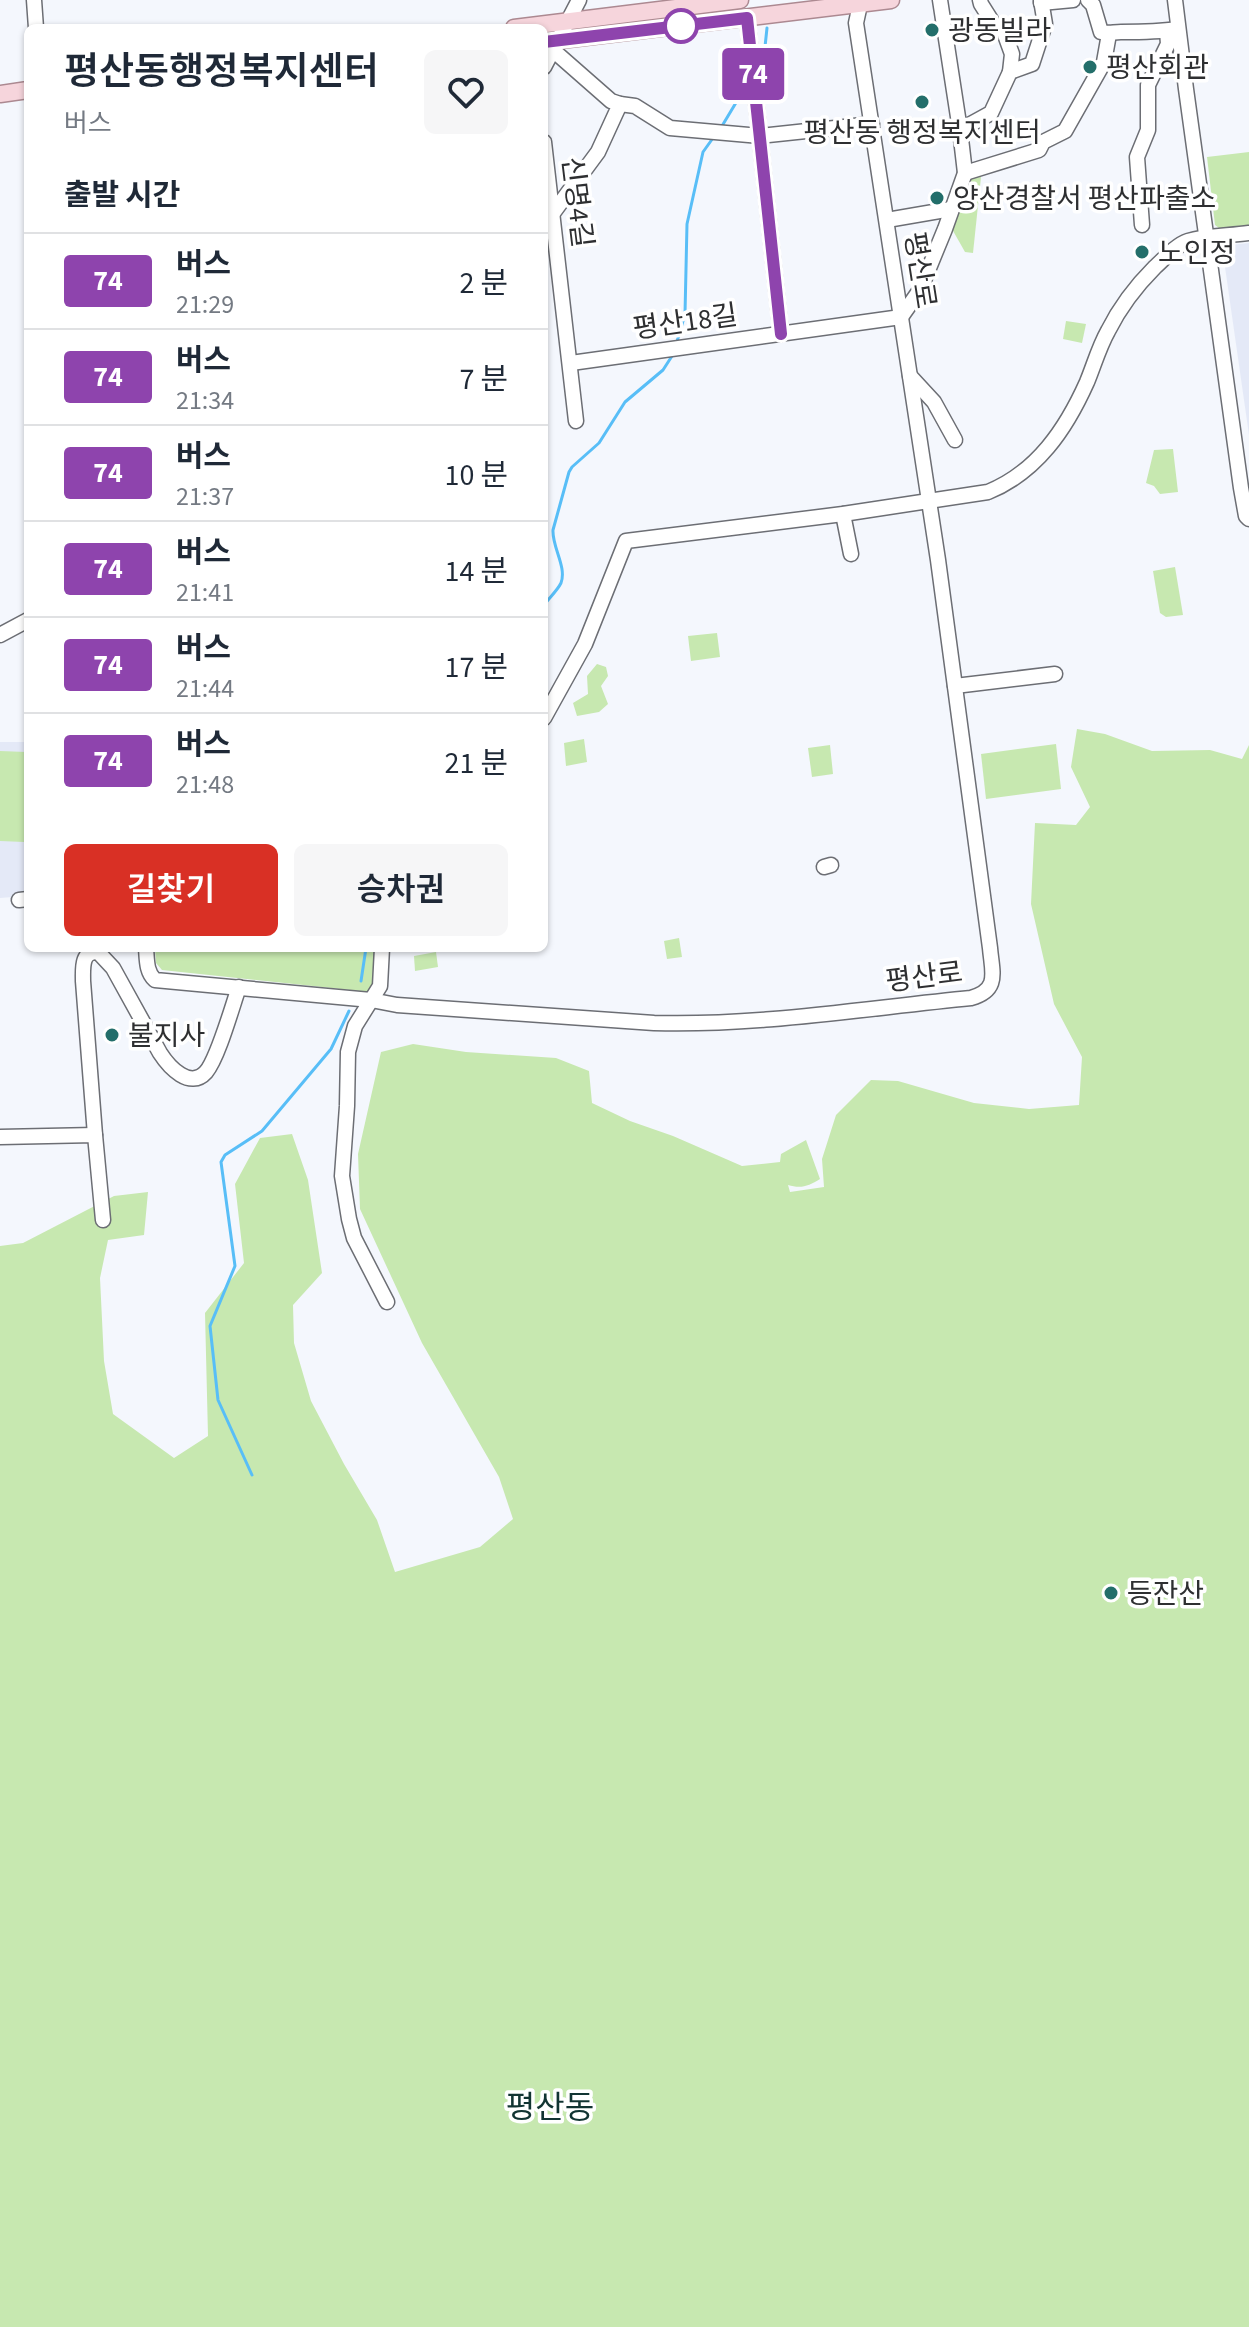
<!DOCTYPE html>
<html lang="ko">
<meta charset="utf-8">
<style>
body{margin:0;font-family:"Source Sans 3","Noto Sans KR",sans-serif;background:#f6f6f7;color:#1f2937;height:100vh;display:flex;flex-direction:column;font-size:30px;white-space:nowrap}
*{box-sizing:border-box;margin:0}
p{font-size:26px;color:#747a83}
.icon{flex:none;width:44px;height:44px;fill:none;stroke:currentColor;stroke-width:2;stroke-linecap:round;stroke-linejoin:round}
.map{position:relative;flex:1;overflow:hidden}
.details{position:absolute;left:24px;top:24px;width:524px;height:928px;display:flex;flex-direction:column;background:#fff;border-radius:12px;box-shadow:0 2px 6px #0004}
.details>*{flex:none}
.badge{padding:0 16px;border-radius:6px;font-size:28px;line-height:52px}
.map>.badge{position:absolute;translate:-50% -50%;box-shadow:0 0 0 4px #fff}
h2{padding:0 40px;font-size:30px;line-height:72px}
.round{display:grid;place-items:center;flex:none;width:84px;height:84px;border-radius:12px;background:#f6f6f7}
.summary{display:flex;align-items:center;justify-content:space-between;height:136px;padding:0 40px}
h1{font-size:38px;font-weight:600;line-height:60px}
.primary-button{display:flex;gap:16px;margin-top:auto;padding:16px 40px}
.primary-button a{flex:1;height:92px;border-radius:12px;background:#d93025;color:#fff;font-size:32px;font-weight:600;line-height:92px;text-align:center}
.primary-button a+a{background:#f6f6f7;color:#1f2937}
ul{padding:0;list-style:none}
li{display:flex;align-items:center;gap:24px;height:96px;padding:0 40px;border-top:2px solid #e0e1e3}
li div{flex:1}
li b{display:block;font-size:30px}
li em{font-style:normal}
li .badge{min-width:88px;font-weight:700;text-align:center}
.map>svg:first-child{display:block}
.built{fill:#e4e9f7}
.green{fill:#c7e8b0}
.lines{fill:none;stroke-linecap:round;stroke-linejoin:round}
.stream{stroke:#58bef7;stroke-width:3}
.minor-casing{stroke:#6c6e74;stroke-width:17}
.major-casing{stroke:#ac8991;stroke-width:19}
.minor{stroke:#fff;stroke-width:14}
.major{stroke:#f6d5dc;stroke-width:16}
.line-casing{stroke:#fff;stroke-width:18}
.line{stroke:#8e44ad;stroke-width:12}
.stop-dot{fill:#fff;stroke:#8e44ad;stroke-width:4}
.poi-dot{fill:#236e6a;stroke:#fff;stroke-width:3}
.labels{text-anchor:middle;stroke-width:7;stroke-linejoin:round;paint-order:stroke}
.poi-label{font-size:28px;fill:#2e2f31;stroke:#fff;text-anchor:start}
.street-label{font-size:28px;fill:#2e2f31;stroke:#fff}
.quarter-label{font-size:32px;fill:#113432;stroke:#fff}
</style>
<div class="map">
<svg width="1249" height="2327" viewBox="0 0 1249 2327">
<rect width="100%" height="100%" fill="#f4f7fd"/>
<!-- built -->
<g class="built">
<path d="M1249,243V435L1222,246Z"/>
<path d="M0,742H28V891L25,896L0,898Z"/>
</g>
<!-- green -->
<g class="green">
<path d="M1249,152V227L1223,231L1215,225L1207,157Z"/>
<path d="M981,177L973,253L965,252L952,229L969,178Z"/>
<path d="M1066,321L1086,324L1082,343L1063,339Z"/>
<path d="M1173,449L1178,492L1160,494L1154,486L1146,483L1154,450Z"/>
<path d="M1175,567L1183,615L1166,617L1160,613L1153,571Z"/>
<path d="M717,633L720,657L691,661L688,636Z"/>
<path d="M597,664L606,667L608,676L601,686L608,704L599,712L577,716L573,703L588,694L587,676Z"/>
<path d="M1077,729L1105,734L1152,751L1210,750L1242,759L1249,745V2327H0V1246L23,1243L114,1196L148,1192L144,1235L108,1240L100,1278L104,1361L113,1414L174,1458L208,1436L205,1313L244,1263L235,1184L260,1138L292,1134L308,1180L322,1273L293,1305L294,1343L311,1401L344,1464L377,1520L395,1572L480,1547L513,1519L499,1477L422,1343L360,1209L358,1154L381,1052L413,1044L466,1052L556,1058L589,1071L592,1103L630,1121L673,1136L742,1166L780,1162L781,1154L806,1140L820,1179C809,1186 801,1189 788,1185L790,1192L824,1187L822,1159L836,1115L871,1080L898,1081L974,1103L1029,1109L1079,1105L1082,1057L1054,1004L1031,904L1035,823L1076,825L1090,807L1071,767Z"/>
<path d="M584,739L587,762L566,766L564,743Z"/>
<path d="M1056,744L1061,789L986,799L981,754Z"/>
<path d="M830,745L833,774L812,777L808,748Z"/>
<path d="M0,751L26,752L24,842L0,841Z"/>
<path d="M679,938L682,957L667,959L664,941Z"/>
<path d="M155,948H376L375,984L369,992L162,970L156,963Z"/>
<path d="M436,952L438,967L415,971L414,956Z"/>
</g>
<g class="lines">
<!-- stream -->
<g class="stream">
<path d="M757,68L764,56L767,28"/>
<path d="M722,126L749,81"/>
<path d="M676,345L685,314L687,224L703,152L713,138"/>
<path d="M544,605C549,598 557,591 561,583C567,567 552,547 553,530L569,472L572,467L599,443L625,402L663,370L672,356"/>
<path d="M361,981L366,948"/>
<path d="M252,1475L218,1400L210,1326L235,1266L221,1162L225,1155L262,1131L331,1049L349,1011"/>
</g>
<!-- minor casing -->
<g class="minor-casing">
<g id="minor">
<path d="M34,0L36,28"/>
<path d="M980,0L981,4L993,23L1004,32L1012,54L1010,72"/>
<path d="M1088,0L1093,5L1101,32C1109,34 1113,32 1121,32C1140,32 1158,32 1177,29"/>
<path d="M1175,0L1186,89L1241,488L1246,516L1249,519"/>
<path d="M1041,3L1073,0"/>
<path d="M747,18L781,334"/>
<path d="M544,67L579,0"/>
<path d="M620,104L635,106L670,128L760,136L872,124"/>
<path d="M960,130L991,113L1010,72L1032,64L1045,24L1041,0"/>
<path d="M544,142L576,421"/>
<path d="M965,173L1039,150L1043,142L1065,131L1104,62L1109,34"/>
<path d="M553,213L598,152L620,104L611,101L554,51"/>
<path d="M887,220L951,209"/>
<path d="M1142,225L1137,157L1148,130V85L1168,44L1167,31"/>
<path d="M571,363L901,317L920,290L945,229L965,173L960,130L940,0"/>
<path d="M910,376L934,402L955,440"/>
<path d="M843,514L851,554"/>
<path d="M0,635L28,620"/>
<path d="M955,686L1055,674"/>
<path d="M544,718L585,644L626,541L843,514L988,492C1037,472 1066,429 1087,382C1094,365 1099,347 1108,331C1120,307 1136,286 1155,267C1164,259 1176,245 1188,241C1207,235 1230,236 1249,233"/>
<path d="M824,867L831,865"/>
<path d="M19,900L28,899"/>
<path d="M146,948C147,959 146,972 155,980L371,1000L397,1005L654,1023C759,1026 867,1008 971,998C1000,990 992,972 990,948L938,560L856,23L861,0"/>
<path d="M382,948L380,986L355,1026L348,1052L347,1106L342,1176L349,1219L354,1238L387,1302"/>
<path d="M95,1135L83,981C83,968 81,951 98,952L113,968L160,1053C169,1067 190,1090 206,1072C218,1058 232,1007 239,987"/>
<path d="M0,1137L95,1135L103,1220"/>
</g>
</g>
<!-- major casing -->
<g class="major-casing">
<g id="major">
<path d="M514,28L740,0"/>
<path d="M544,42L891,0"/>
<path d="M0,94L28,90"/>
</g>
</g>
<!-- minor -->
<use href="#minor" class="minor"/>
<!-- major -->
<use href="#major" class="major"/>
</g>
<g class="lines">
<!-- line casing -->
<g class="line-casing">
<path id="line" d="M544,42L747,18L781,334"/>
</g>
<!-- line -->
<use href="#line" class="line"/>
</g>
<!-- markers -->
<circle class="stop-dot" cx="681" cy="26" r="16"/>
<g class="poi-dot">
<circle cx="932" cy="30" r="8"/>
<circle cx="1090" cy="67" r="8"/>
<circle cx="922" cy="102" r="8"/>
<circle cx="937" cy="198" r="8"/>
<circle cx="1142" cy="252" r="8"/>
<circle cx="112" cy="1035" r="8"/>
<circle cx="1111" cy="1593" r="8"/>
</g>
<g class="labels">
<!-- poi labels -->
<g class="poi-label">
<text x="948" y="40">광동빌라</text>
<text x="1106" y="77">평산회관</text>
<text x="922" y="142" text-anchor="middle">평산동 행정복지센터</text>
<text x="953" y="208">양산경찰서 평산파출소</text>
<text x="1158" y="262">노인정</text>
<text x="128" y="1045">불지사</text>
<text x="1127" y="1603">등잔산</text>
</g>
<!-- street labels -->
<g class="street-label">
<text transform="translate(578 202) rotate(83)" y="10">신명4길</text>
<text transform="translate(921 270) rotate(81)" y="10">평산로</text>
<text transform="translate(685 321) rotate(-8)" y="10">평산18길</text>
<text transform="translate(924 976) rotate(-7)" y="10">평산로</text>
</g>
<!-- quarter labels -->
<g class="quarter-label">
<text x="550" y="2118">평산동</text>
</g>
</g>
</svg>
<b class="badge" style="left:753px;top:74px;background:#8e44ad;color:#fff">74</b>
<section class="details">
<div class="summary"><div><h1>평산동행정복지센터</h1><p>버스</p></div><a class="round"><svg class="icon" aria-label="heart" viewBox="0 0 24 24"><path d="M12 20l-8-8c-3-5 5-10 8-4 3-6 11-1 8 4z"/></svg></a></div>
<h2>출발 시간</h2>
<ul>
<li><span class="badge" style="background:#8e44ad;color:#fff">74</span><div><b>버스</b><p>21:29</p></div><em>2 분</em></li>
<li><span class="badge" style="background:#8e44ad;color:#fff">74</span><div><b>버스</b><p>21:34</p></div><em>7 분</em></li>
<li><span class="badge" style="background:#8e44ad;color:#fff">74</span><div><b>버스</b><p>21:37</p></div><em>10 분</em></li>
<li><span class="badge" style="background:#8e44ad;color:#fff">74</span><div><b>버스</b><p>21:41</p></div><em>14 분</em></li>
<li><span class="badge" style="background:#8e44ad;color:#fff">74</span><div><b>버스</b><p>21:44</p></div><em>17 분</em></li>
<li><span class="badge" style="background:#8e44ad;color:#fff">74</span><div><b>버스</b><p>21:48</p></div><em>21 분</em></li>
</ul>
<div class="primary-button"><a>길찾기</a><a>승차권</a></div>
</section>
</div>
